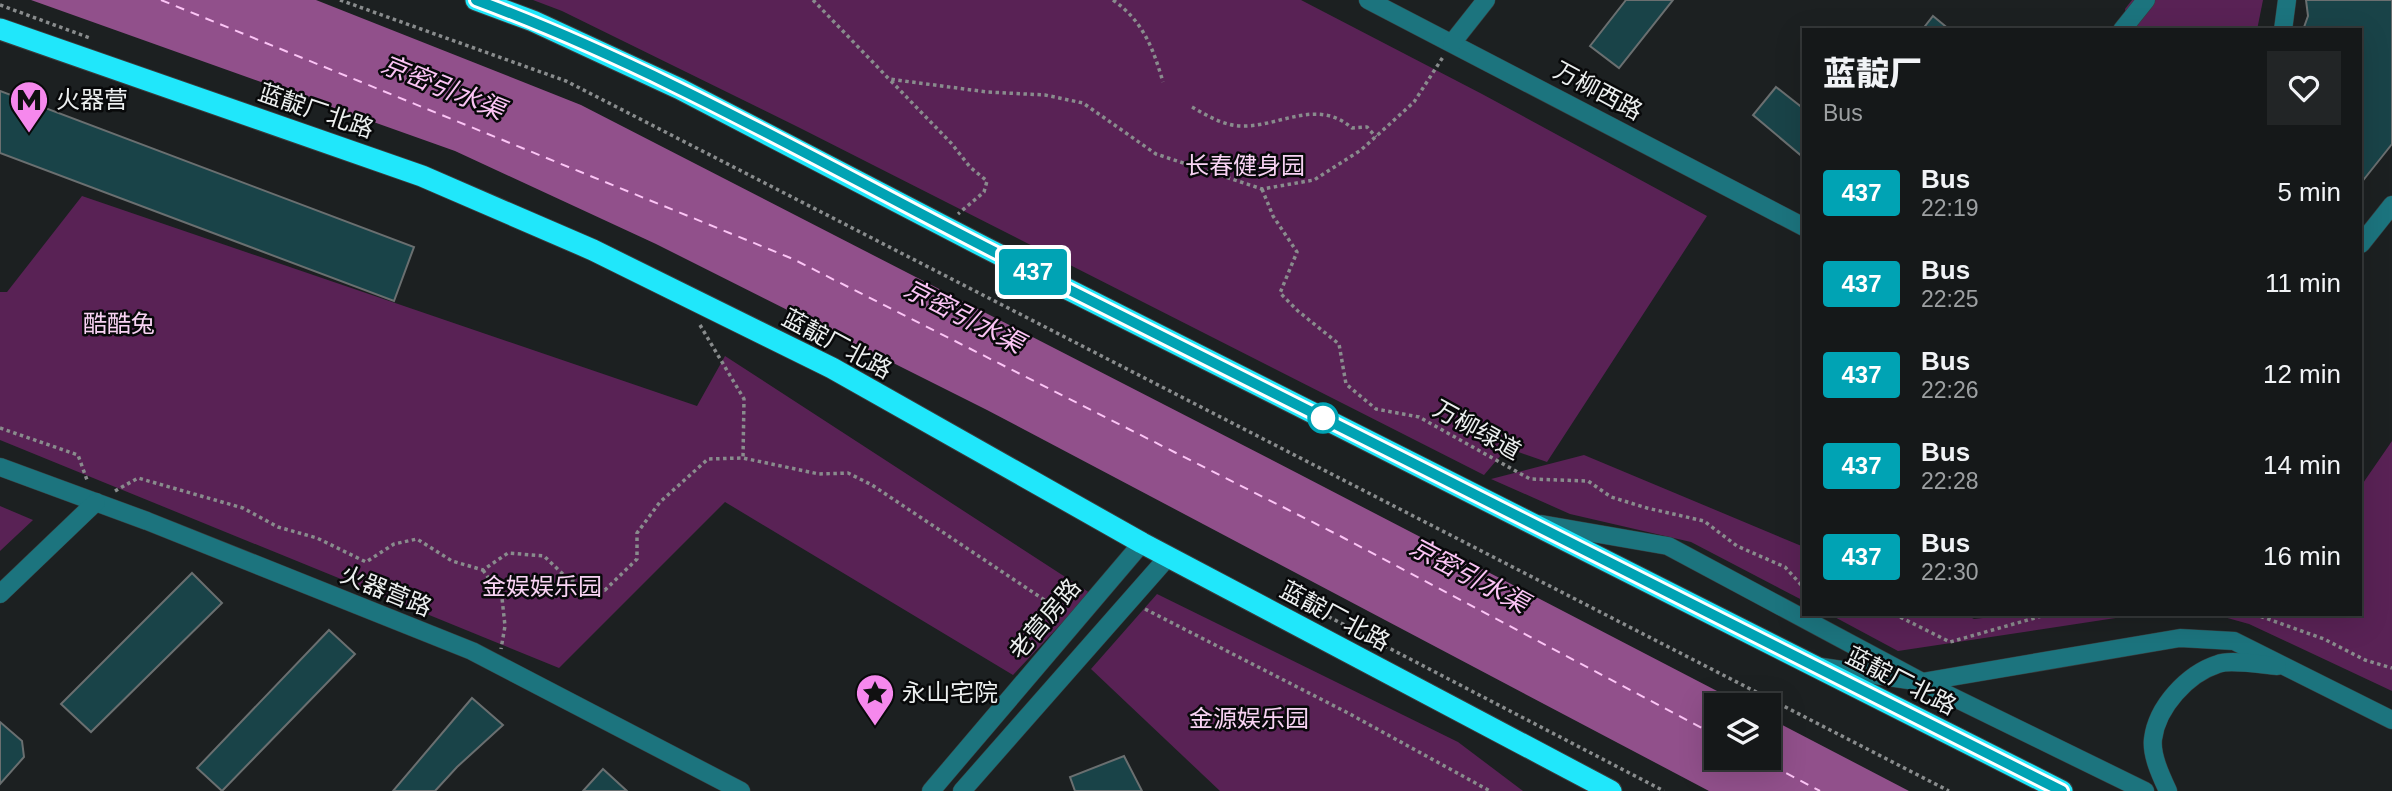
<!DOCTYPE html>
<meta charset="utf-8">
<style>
body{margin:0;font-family:Helvetica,"Noto Sans SC",sans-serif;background:#222526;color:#f1f3f6;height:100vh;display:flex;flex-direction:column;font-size:26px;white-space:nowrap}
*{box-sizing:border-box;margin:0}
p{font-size:23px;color:#9da0a2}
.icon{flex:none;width:38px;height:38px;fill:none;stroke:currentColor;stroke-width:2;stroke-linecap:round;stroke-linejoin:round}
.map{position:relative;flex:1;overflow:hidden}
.details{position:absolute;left:1802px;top:28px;width:560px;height:588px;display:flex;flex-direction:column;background:#151819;border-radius:0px;box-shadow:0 7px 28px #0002,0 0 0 2px #343738}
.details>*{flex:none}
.badge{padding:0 14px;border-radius:5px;font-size:24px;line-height:46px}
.controls{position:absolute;left:1704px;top:693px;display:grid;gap:14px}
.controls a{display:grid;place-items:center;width:77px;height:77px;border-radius:0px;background:#151819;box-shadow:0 7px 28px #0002,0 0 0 2px #343738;font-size:35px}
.map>.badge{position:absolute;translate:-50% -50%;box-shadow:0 0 0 4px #fff}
.round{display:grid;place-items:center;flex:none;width:74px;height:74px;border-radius:0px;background:#222526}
.head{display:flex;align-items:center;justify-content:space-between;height:119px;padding:0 21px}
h1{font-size:33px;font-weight:800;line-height:52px}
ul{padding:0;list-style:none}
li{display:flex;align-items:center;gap:21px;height:91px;padding:0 21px}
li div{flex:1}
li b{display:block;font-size:26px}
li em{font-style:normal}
li .badge{min-width:77px;font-weight:700;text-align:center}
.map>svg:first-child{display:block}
.green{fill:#592255}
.water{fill:#91508b}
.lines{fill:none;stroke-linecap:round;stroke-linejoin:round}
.ferry{stroke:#fbc4f5;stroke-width:2;stroke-dasharray:9 7;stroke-linecap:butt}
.building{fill:#194348;stroke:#6a6f70;stroke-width:2}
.minor-casing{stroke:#393d3e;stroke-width:19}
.highway-casing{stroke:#393d3e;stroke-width:23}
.path{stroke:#898c8d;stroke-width:3.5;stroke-dasharray:3.5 3.5;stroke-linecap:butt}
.minor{stroke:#1c747e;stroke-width:18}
.highway{stroke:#20e7fb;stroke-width:21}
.line-casing{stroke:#fff;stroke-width:16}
.line{stroke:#00a3b4;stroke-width:10}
.stop-dot{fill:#fff;stroke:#00a3b4;stroke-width:3.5}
.labels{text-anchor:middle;stroke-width:5;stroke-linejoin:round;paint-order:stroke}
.street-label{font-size:24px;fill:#ecefef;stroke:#08090a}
.poi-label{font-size:24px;fill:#ecefef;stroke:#08090a;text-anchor:start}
.park-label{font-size:24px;fill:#f8d3f3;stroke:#08090a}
.water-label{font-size:26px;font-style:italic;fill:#fbc4f5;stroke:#08090a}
</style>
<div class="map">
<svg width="2392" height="791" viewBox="0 0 2392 791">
<rect width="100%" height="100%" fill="#1c2021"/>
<!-- green -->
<g class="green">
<path d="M533,0H1301L1482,94L1707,216L1547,462L1507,448L1484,475L800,128L562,11Z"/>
<path d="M2132,0H2263L2257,30H2130L2125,9Z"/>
<path d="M82,196L697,406L725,356L1090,593L1013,675L725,502L559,668L0,440V292H7Z"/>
<path d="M2392,441V691L2249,624L2213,614H2361V486Z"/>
<path d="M1584,455L1804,547V601L1691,542L1570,514L1491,479Z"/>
<path d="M0,506L33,520L0,551Z"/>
<path d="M1157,594L1458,742L1523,791H1220L1091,669Z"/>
<path d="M1829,614H1964L1974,619L2017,614H2142L1898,651Z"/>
</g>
<!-- water -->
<path class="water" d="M31,0H316L581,105L1299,474L1744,705H1717V758H1769V718L1909,791H1709L987,410L656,244L455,151Z"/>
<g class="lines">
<!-- ferry -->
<g class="ferry">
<path d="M161,0L793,259L1342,537L1717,736"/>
<path d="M1758,758L1820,791"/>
</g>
</g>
<!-- building -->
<g class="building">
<path d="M1626,0H1673L1619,68L1590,46Z"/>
<path d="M2306,0H2392V144L2361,183V30H2303L2308,16Z"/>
<path d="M1933,16L1950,30H1922Z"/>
<path d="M1776,87L1804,109V158L1753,115Z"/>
<path d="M0,91L414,247L394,301L0,153Z"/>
<path d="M192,573L222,603L91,732L61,704Z"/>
<path d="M329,630L355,654L222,791L197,768Z"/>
<path d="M472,698L503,725L457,767L435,791H393Z"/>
<path d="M0,722L22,741L24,757L0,784Z"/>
<path d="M1124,756L1142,791H1075L1070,777Z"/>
<path d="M603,769L627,791H583Z"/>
</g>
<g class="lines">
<!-- minor casing -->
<g class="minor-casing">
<g id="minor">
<path d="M1368,0L1804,227"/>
<path d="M2122,30L2146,0"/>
<path d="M2283,30L2287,0"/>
<path d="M1452,43L1486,0"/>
<path d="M2361,244L2392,205"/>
<path d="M0,467L147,521L472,651L741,791"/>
<path d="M1541,524L1668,546L1922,682L2145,791"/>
<path d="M0,594L96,502"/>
<path d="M1822,667L1922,682L2180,638L2234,641L2392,720"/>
<path d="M931,791L1142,543"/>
<path d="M962,791L1168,557"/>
<path d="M2168,791C2161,776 2151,755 2153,739C2157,707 2187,674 2218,664C2230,659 2263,665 2277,666"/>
</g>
</g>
<!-- highway casing -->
<g class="highway-casing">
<g id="highway">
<path d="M476,0L533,21L680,89L986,248L2062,791"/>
<path d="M0,29L422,176L593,250L832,368L1142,543L1611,791"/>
</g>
</g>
<!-- path -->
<g class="path">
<path d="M340,0L566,81L1949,791"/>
<path d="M813,0L889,79L987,92L1045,95L1083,103L1156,154L1262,189L1314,180L1361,150L1414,102L1443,57"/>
<path d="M1113,0C1143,21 1153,48 1163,82"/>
<path d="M0,5L90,38"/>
<path d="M891,81L951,143L970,167L987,181L984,192L958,214"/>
<path d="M1192,107C1208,116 1224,126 1243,126C1282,126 1317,98 1352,128L1367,127L1376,137"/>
<path d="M1262,189L1273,216L1297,252L1280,293L1298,311L1339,344L1346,384L1376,409L1419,417L1530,479L1588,481L1611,497L1647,508L1704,521L1737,546L1785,567L1804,588"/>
<path d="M700,325L744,399L743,458"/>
<path d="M0,428L78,455L87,480"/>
<path d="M115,491L138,478L243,508L278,527L317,538L366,562L394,544L417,539L452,561L483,570L508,553L544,556L569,580L605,590L637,559V533L660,502L708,459L743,458L819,474L848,473L872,485L1061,611"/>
<path d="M483,570L502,598L505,626L501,649"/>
<path d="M1285,594L1664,791"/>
<path d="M1145,609L1348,713L1490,791"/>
<path d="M1894,614L1950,642L2049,614"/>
<path d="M2254,614L2324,639L2365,660L2392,668"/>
</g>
<!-- minor -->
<use href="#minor" class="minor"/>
<!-- highway -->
<use href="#highway" class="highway"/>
</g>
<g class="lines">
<!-- line casing -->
<g class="line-casing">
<path id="line" d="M476,0C665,70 841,175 1020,265C1368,440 1714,618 2062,791"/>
</g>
<!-- line -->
<use href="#line" class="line"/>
</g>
<!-- icons -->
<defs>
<g id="metro-pin" transform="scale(2.0125)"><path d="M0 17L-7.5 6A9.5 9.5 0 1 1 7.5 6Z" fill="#f688ed" stroke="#08090a"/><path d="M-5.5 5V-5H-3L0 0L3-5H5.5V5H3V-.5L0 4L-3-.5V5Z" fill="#111"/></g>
<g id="sight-pin" transform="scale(2.0125)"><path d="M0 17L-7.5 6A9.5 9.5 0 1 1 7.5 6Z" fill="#f688ed" stroke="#08090a"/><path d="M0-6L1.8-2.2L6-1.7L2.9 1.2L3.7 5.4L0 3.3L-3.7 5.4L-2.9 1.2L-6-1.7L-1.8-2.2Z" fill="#111"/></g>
</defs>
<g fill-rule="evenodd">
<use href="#metro-pin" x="29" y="100"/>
<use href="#sight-pin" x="875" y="693"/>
</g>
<!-- markers -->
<circle class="stop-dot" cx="1323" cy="418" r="14"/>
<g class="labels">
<!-- street labels -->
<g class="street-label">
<text transform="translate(1598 91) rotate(28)" y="8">万柳西路</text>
<text transform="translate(316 111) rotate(19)" y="8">蓝靛厂北路</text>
<text transform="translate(837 344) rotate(28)" y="8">蓝靛厂北路</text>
<text transform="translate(1477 430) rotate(29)" y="8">万柳绿道</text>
<text transform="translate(386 591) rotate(22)" y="8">火器营路</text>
<text transform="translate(1335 616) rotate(28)" y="8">蓝靛厂北路</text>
<text transform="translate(1045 619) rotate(-50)" y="8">老营房路</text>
<text transform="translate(1901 681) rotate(27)" y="8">蓝靛厂北路</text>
</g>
<!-- poi labels -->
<g class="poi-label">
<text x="56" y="108">火器营</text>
<text x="902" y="701">永山宅院</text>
</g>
<!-- park labels -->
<g class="park-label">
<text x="1245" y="174">长春健身园</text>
<text x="119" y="332">酷酷兔</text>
<text x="542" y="595">金娱娱乐园</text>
<text x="1249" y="727">金源娱乐园</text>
</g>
<!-- water labels -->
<g class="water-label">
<text transform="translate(443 87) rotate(22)" y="9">京密引水渠</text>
<text transform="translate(964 316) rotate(27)" y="9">京密引水渠</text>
<text transform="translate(1469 575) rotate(28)" y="9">京密引水渠</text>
</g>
</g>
</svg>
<div class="controls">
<a><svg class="icon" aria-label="layers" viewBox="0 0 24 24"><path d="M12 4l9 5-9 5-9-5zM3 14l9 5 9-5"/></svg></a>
</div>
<b class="badge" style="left:1033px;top:272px;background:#00a3b4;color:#fff">437</b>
<section class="details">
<div class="head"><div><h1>蓝靛厂</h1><p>Bus</p></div><a class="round"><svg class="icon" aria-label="heart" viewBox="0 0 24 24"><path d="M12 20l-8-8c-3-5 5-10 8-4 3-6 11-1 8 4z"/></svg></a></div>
<ul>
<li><span class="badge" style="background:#00a3b4;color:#fff">437</span><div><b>Bus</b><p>22:19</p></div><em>5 min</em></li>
<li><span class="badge" style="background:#00a3b4;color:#fff">437</span><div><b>Bus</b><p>22:25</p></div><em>11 min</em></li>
<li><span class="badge" style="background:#00a3b4;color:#fff">437</span><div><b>Bus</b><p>22:26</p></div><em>12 min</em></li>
<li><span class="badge" style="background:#00a3b4;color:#fff">437</span><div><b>Bus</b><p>22:28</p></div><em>14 min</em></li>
<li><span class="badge" style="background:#00a3b4;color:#fff">437</span><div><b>Bus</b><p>22:30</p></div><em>16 min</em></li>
</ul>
</section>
</div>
